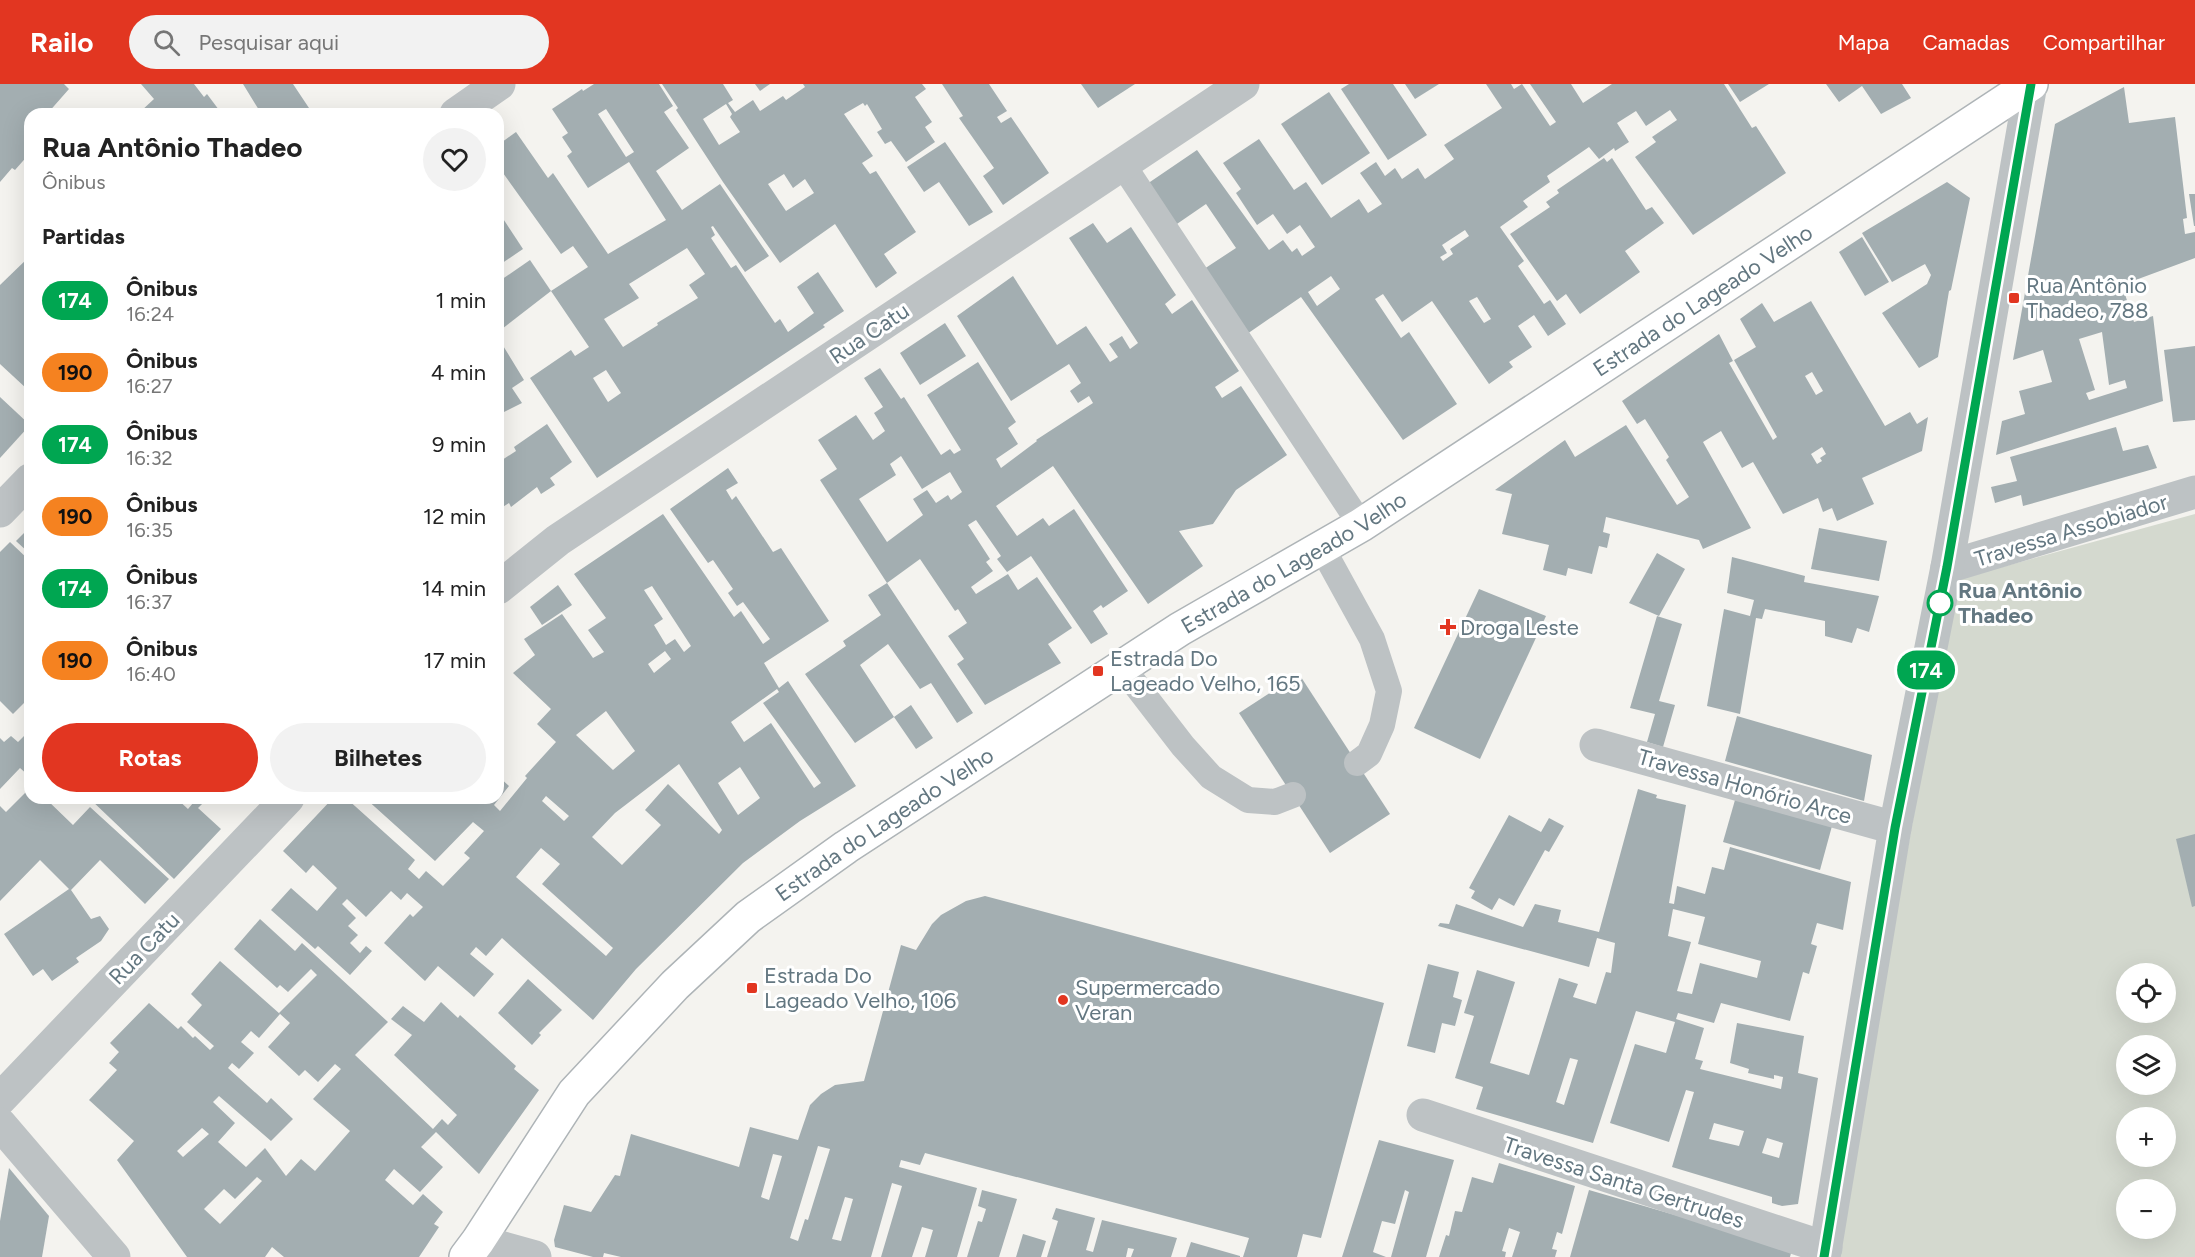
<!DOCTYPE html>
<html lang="pt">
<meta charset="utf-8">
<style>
body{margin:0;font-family:Figtree,sans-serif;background:#f2f2f2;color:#222;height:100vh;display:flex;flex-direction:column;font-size:22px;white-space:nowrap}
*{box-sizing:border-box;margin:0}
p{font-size:20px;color:#767676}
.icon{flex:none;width:33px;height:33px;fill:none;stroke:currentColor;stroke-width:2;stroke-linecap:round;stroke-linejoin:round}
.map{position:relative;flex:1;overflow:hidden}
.sheet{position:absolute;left:24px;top:24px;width:480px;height:696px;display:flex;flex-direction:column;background:#fff;border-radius:18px;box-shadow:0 6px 24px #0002}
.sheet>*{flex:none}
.badge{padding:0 12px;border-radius:20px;font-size:21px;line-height:39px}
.controls{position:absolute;left:2116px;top:879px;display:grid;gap:12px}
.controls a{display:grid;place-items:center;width:60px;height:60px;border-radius:50%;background:#fff;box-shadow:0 6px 24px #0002;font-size:30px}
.map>.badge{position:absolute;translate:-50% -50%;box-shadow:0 0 0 3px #fff}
h2{padding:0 18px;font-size:22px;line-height:54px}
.round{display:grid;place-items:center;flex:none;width:63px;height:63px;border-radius:32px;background:#f2f2f2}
.summary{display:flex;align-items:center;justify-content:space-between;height:102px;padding:0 18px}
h1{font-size:28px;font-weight:700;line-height:45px}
.cta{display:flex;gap:12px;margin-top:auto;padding:12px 18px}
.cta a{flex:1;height:69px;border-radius:36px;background:#e23621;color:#fff;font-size:24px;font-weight:700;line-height:69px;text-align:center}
.cta a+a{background:#f2f2f2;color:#222}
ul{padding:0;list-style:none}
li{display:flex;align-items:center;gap:18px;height:72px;padding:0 18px}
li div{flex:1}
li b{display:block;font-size:22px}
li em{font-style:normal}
li .badge{min-width:66px;font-weight:700;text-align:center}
header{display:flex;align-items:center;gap:36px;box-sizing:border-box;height:84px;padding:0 30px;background:#e23621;color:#fff}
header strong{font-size:28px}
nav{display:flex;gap:33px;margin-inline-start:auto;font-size:21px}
.search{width:420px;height:54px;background:#f2f2f2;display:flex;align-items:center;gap:15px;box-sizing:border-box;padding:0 21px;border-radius:33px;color:#767676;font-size:22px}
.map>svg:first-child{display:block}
.green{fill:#d4d9cf;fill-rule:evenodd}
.building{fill:#a3aeb1;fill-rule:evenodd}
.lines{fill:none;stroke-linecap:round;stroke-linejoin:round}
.primary-casing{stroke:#aeb4b7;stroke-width:36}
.service{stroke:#bdc2c4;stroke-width:26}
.minor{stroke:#bdc2c4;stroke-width:33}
.primary{stroke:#fff;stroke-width:33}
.line-casing{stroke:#fff;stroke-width:14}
.line{stroke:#00a651;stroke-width:9}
.poi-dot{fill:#e23621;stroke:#fff;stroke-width:2}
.stop-dot{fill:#fff;stroke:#00a651;stroke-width:3}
.labels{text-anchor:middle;stroke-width:6;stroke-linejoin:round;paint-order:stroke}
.poi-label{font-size:22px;fill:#637781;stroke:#fff;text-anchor:start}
.street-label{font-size:22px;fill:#637781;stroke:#fff}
.stop-label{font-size:22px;font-weight:bold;fill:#637781;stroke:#fff;text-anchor:start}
</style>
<header>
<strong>Railo</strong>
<div class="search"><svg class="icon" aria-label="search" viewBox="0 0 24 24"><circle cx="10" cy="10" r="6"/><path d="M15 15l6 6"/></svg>Pesquisar aqui</div>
<nav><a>Mapa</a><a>Camadas</a><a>Compartilhar</a></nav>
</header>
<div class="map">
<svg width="2195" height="1173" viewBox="0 0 2195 1173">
<rect width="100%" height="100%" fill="#f4f3ef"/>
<!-- green -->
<path class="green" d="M2195,430V1173H1837L1854,1063L1945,558L1962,494ZM2127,890H2166V928H2127ZM2127,962H2166V1000H2127ZM2127,1034H2166V1072H2127ZM2127,1106H2166V1144H2127Z"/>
<!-- building -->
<g class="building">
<path d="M0,0H64L69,5L47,30H30V69L15,86L12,84L0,98Z"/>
<path d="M141,0H194L204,13L207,10L222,30H142L140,28L154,15Z"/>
<path d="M243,0H293L313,30H253L259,26Z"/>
<path d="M594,0H659L673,22L664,28L689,64L656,87L682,126L720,100L769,172L745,188L713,142L711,143L715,151L711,154L731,184L736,181L775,239L780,235L788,248L814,229L797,203L818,188L844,227L823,241L825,243L597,394L530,294L571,266L575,272L589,263L551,207L588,183L573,162L561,170L498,82V61L516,48L548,94L553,89L608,170L666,136L629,78L588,104L567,72L572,68L562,53L568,49L552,25L582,5L583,7ZM606,25L634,68L626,73L598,30ZM687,164L705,190L689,201L698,214L657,239L658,241L623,263L604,235L639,214L629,200ZM606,286L621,309L608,318L593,294Z"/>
<path d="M662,0H723L733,16L728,19L735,28L753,16L760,27L783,12L786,16L805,3L803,0H922L926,5L915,13L932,38L925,43L935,58L906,78L891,57L885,60L877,48L882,45L867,20L865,22L863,19L844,30L873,72L862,79L870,90L876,87L916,148L884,170L897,189L876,204L835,140L780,179L723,98L676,26L678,24ZM726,20L732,30L730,33L740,48L719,61L703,35ZM784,90L793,104L805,95L814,109L786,127L768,100Z"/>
<path d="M755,0H770L760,7Z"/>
<path d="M942,0H989L1007,27L997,33L1001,39L1011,33L1049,89L1003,121L983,92L994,84L959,34L963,32Z"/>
<path d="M1081,0H1135L1098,24Z"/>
<path d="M1349,0H1393L1427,51L1388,76L1341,5Z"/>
<path d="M1405,0H1439L1415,15Z"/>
<path d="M1486,0H1511L1514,5L1522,0L1550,42L1556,38L1530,0H1571L1583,19L1612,0H1724L1752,44L1756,42L1786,89L1693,151L1635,73L1656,58L1652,53L1677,36L1670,26L1646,42L1636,27L1617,39L1629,58L1615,67L1614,64L1599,75L1589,63L1547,92L1550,98L1523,117L1528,123L1500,143L1524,177L1518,182L1544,220L1550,216L1566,240L1548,252L1534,231L1518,242L1532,263L1509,278L1513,283L1489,300L1432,217L1402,238L1383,210L1375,215L1401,254L1409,248L1457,320L1403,356L1301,213L1247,250L1204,185L1236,164L1206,120L1174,142L1147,100L1197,66L1269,166L1283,156L1292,168L1297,164L1302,172L1315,163L1300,141L1287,150L1273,130L1257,141L1236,109L1241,105L1223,79L1259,55L1294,106L1306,98L1331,134L1359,115L1368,129L1382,120L1360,89L1376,78L1385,92L1395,84L1402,95L1418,84L1425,95L1454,75L1444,61L1502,24ZM1465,146L1469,152L1450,165L1453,170L1443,177L1440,173L1447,169L1442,161ZM1331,192L1340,205L1317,222L1308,208ZM1477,213L1491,235L1484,239L1469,217Z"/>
<path d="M1728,0H1769L1740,18Z"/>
<path d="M1826,0H1902L1911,14L1881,30L1862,2L1839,18Z"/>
<path d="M2124,3L2129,39L2175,33L2187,134L2183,135L2185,150L2195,148V174L2122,201L2134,238L2153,232L2163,317L1996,371L2002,337L2025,330L2019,307L2052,298L2043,266L2013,276L2055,40ZM2102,248L2109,301L2125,296L2127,304L2089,316L2086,309L2095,306L2079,255Z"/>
<path d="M1329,8L1370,69L1322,101L1281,40Z"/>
<path d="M91,24L97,30H85Z"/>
<path d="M945,58L993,128L969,142L939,98L924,108L907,83Z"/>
<path d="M1604,74L1607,78L1612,74L1646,126L1652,123L1664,139L1625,167L1640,188L1580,230L1566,210L1557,217L1510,150L1550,123L1546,118L1559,109L1557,106Z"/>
<path d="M1947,98L1970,114L1951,206L1949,207L1938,273L1919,284L1882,229L1927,200L1931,191L1925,180L1892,198L1862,149Z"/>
<path d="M2189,110H2195V142H2194Z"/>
<path d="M498,127L523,165L498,182Z"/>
<path d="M1093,139L1107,159L1131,143L1176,211L1165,220L1172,230L1192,216L1239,287L1215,303L1222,314L1241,302L1287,371L1236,406L1213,440L1179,447L1203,482L1148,520L1053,382L996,422L1017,452L1043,434L1049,442L1074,425L1128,507L1103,524L1101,521L1093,527L1108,550L1091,560L1031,472L1007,488L997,475L1001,472L976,436L968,441L990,475L986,478L993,487L971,503L976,510L1008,490L1018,506L1037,493L1072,544L1048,560L1061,579L985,621L957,580L964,575L948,552L967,539L958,525L955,527L920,475L887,499L820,396L837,385L818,356L856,331L873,356L885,347L874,329L883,323L864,294L880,284L901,315L904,313L941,371L950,365L954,370L961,366L927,311L978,278L1016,338L1008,344L1018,360L996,375L1001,384L1037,357L1036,356L1093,319L1089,312L1078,319L1070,307L1081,299L1069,280L1011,317L957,232L1013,192L1057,261L1086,242L1110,278L1118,273L1109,260L1122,252L1130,265L1138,259L1069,154ZM901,372L922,405L950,388L962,408L951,416L948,411L936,419L927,406L913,415L923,431L887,458L859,415L896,391L890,380Z"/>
<path d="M1862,153L1889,198L1865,212L1839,168Z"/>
<path d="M30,172V302L27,305L0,280V201Z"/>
<path d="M530,176L551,207L498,248V198Z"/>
<path d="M1811,217L1885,342L1910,328L1917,340L1928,333L1922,367L1862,394L1874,420L1837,437L1832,424L1823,428L1818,414L1783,430L1753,378L1742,384L1721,347L1703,358L1751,444L1703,465L1699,456L1606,433L1603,448L1610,450L1607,464L1599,462L1592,490L1568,484L1566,492L1543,486L1549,461L1502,450L1512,410L1495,406L1565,356L1575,373L1626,341L1677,421L1689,413L1666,376L1669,373L1645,335L1637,340L1622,317L1719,250L1733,277L1729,279L1773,356L1777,353L1734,276L1756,263L1740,235L1762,219L1774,238ZM1812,288L1823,307L1816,311L1805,292ZM1822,363L1826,370L1820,374L1822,377L1817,380L1811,370Z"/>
<path d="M945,239L966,272L920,301L900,269Z"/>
<path d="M502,260L524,296L512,304L522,319L498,331V262Z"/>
<path d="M2195,262V336L2173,338L2164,266Z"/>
<path d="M0,313L30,341L0,374Z"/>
<path d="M547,340L572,378L550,394L555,401L541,410L537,403L511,423L509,419L498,426V370L502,376L516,367L514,363Z"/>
<path d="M2116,343L2123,367L2148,361L2157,384L2023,422L2021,411L1995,419L1991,403L2017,397L2010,373Z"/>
<path d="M728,384L738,399L726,406L732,416L736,412L773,468L781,464L829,537L764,579L779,604L788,597L856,702L800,737L743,779L636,885L593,936L502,854L486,872L476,863L470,870L494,890L474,913L438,882L425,897L384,859L410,830L413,833L423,823L407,809L401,816L391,807L366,833L347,815L342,820L356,834L348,842L358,851L350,859L360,869L366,862L372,867L350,891L318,862L315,865L271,826L291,804L317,827L337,804L313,781L306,789L283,767L333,714H346L415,776L408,785L419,795L426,787L443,802L470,774L464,769L484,747L473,738L435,777L365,714H498V692L509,702L494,721L500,727L527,694L525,692L556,658L537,640L551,625L513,589L535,571L524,555L562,530L593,574L604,568L588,546L606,534L574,490L663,430L734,533L741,527L763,560L770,555L743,518L737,522L728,509L733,505L713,476L708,479L670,425ZM652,502L691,562L684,568L675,555L666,561L654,541L663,535L644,506ZM665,567L671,575L654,589L648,580ZM777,605L779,608L763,619L821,699L814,704L771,639L744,658L731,638ZM606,627L635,667L613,686L576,651ZM679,680L722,746L719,750L668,700L645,726L661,741L622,781L592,753L615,729ZM740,683L760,714L738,731L718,699ZM546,712L569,732L564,737L542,717ZM541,764L560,780L542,800L613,864L606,872L516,793Z"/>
<path d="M30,443V470L16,457Z"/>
<path d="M1819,444L1887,457L1879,497L1811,485Z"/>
<path d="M10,458L30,477V613L13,630L0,617V468Z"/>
<path d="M1657,469L1685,485L1659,532L1629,519Z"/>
<path d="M1732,473L1805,492L1804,498L1879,512L1869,548L1857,544L1852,559L1825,552V537L1765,525L1762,535L1756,534L1740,630L1707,622L1724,525L1750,532L1754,516L1727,509Z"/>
<path d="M887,499L973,629L957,639L931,599L920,605L888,560L860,581L894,633L855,659L805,590L846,562L843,557L881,531L868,511Z"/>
<path d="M558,501L572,521L542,541L530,523Z"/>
<path d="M1479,505L1546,532L1480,675L1414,644Z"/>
<path d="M1657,532L1682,540L1659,617L1675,621L1663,663L1647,658L1655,630L1630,624Z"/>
<path d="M1299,590L1390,730L1330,769L1239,629Z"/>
<path d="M911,621L933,654L916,665L894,633Z"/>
<path d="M1737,632L1872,671L1864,717L1725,677Z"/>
<path d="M11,652L18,658L24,652L30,658V690L29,692L20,684L0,705V654L4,658Z"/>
<path d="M30,704V714H45L73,741L90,723L169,795L145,820L100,776L71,806L91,835L100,832L109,845L101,857L76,874L79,878L52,897L43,885L33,892L4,850L69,805L40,776L0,817V722L6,728Z"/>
<path d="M1638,705L1657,711L1656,714L1686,721L1669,819L1674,820L1677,802L1705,810L1712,783L1724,786L1730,763L1851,798L1843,846L1817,839L1811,860L1817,862L1809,890L1803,888L1790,937L1721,919L1714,939L1678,929L1676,935L1704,944L1695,975L1703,977L1700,985L1781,1005L1783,993L1774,991V995L1748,989L1749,985L1730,979L1737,939L1804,952L1798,989L1818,994L1798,1120L1782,1122L1772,1119V1113L1672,1083L1694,1008L1686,1006L1669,1058L1610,1039L1635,960L1666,969L1675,938L1636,927L1593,1059L1476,1025L1483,1003L1455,994L1474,932L1464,929L1477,886L1515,898L1490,979L1529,991L1559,894L1578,900L1573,913L1596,920L1606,888L1611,889L1615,859L1597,854L1589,883L1438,842L1440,839L1449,840L1456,820L1523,843L1535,820L1561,826L1558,838L1599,848ZM1673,825L1705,833L1698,860L1761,877L1757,894L1700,879L1692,910L1677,907L1691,858L1668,852ZM1570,974L1578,976L1564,1021L1556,1018ZM1714,1039L1744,1047L1739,1062L1709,1055ZM1767,1054L1783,1059L1779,1074L1762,1069Z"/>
<path d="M89,714H176L188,725L193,719L188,714H208L198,724L221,745L174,795Z"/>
<path d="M1735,716L1832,742L1820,786L1723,758Z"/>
<path d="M1509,731L1541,748L1549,734L1564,742L1549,768L1545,766L1514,822L1499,814L1492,826L1471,814L1475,807L1469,804Z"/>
<path d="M2195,750V822L2192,823L2176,755Z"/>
<path d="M985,812L1384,919L1321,1154L1303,1150L1297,1173H1243L1249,1154L925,1069L920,1081L901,1076L899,1083L977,1104L957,1173H925L933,1146L922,1143L912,1173H881L902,1102L892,1099L871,1173H621L604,1169L603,1173H593L555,1163L554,1156L564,1121L591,1128L615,1091L620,1092L631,1050L739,1083L750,1043L798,1056L810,1021L821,1010L835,1001L864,997L901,861L916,866L932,840L941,831L966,817ZM818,1062L830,1065L808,1136L805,1135L798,1157L790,1154ZM773,1070L782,1072L769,1116L761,1113ZM845,1113L853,1115L841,1157L832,1155Z"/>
<path d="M260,835L295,867L302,859L388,938L355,971L433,1045L442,1035L448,1041L457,1031L394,971L412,951L391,935L403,922L424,938L441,918L458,934L460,931L516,982L514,985L539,1006L479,1090L436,1048L421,1063L443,1083L420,1108L394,1085L385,1096L413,1121L423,1110L443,1128L434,1140L439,1143L419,1173H284L272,1163L265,1173H187L117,1076L134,1057L89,1016L117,986L109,979L119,968L110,959L149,919L178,945L181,942L193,954L195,952L210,966L214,962L187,938L202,921L191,910L220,877L280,930L259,954L251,947L241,958L254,969L239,985L232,979L228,984L267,1019L271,1014L293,1035L271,1057L219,1012L213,1018L235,1039L218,1058L246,1083L265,1064L286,1092L301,1075L315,1087L350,1047L313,1015L341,985L335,980L318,998L305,986L299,992L268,963L290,939L279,929L317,891L311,885L288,908L280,901L277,904L234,865ZM202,1044L209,1050L183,1073L177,1067ZM257,1093L262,1097L220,1140L204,1125L224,1105L235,1115Z"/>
<path d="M1428,880L1459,888L1453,913L1462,916L1455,942L1442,939L1435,969L1407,962Z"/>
<path d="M528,895L562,926L539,949L541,951L532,961L498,929Z"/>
<path d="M1379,1056L1454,1076L1426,1173H1391L1409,1108L1405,1106L1395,1140L1382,1137L1373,1168L1386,1173H1342Z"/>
<path d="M1499,1079L1575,1102L1562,1150L1557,1148L1552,1165L1557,1166L1555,1173H1512L1520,1148L1509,1144L1502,1167L1506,1168L1505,1173H1439L1446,1151L1449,1152L1455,1127L1462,1128L1472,1093L1493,1099Z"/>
<path d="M9,1084L49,1132L42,1173H0V1137Z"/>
<path d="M982,1106L1017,1115L999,1173H967L978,1137L982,1138L986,1125L978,1122Z"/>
<path d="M1589,1106L1792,1165L1790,1173H1570Z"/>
<path d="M1056,1124L1095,1134L1086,1166L1093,1168L1102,1136L1177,1154L1171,1173H1131L1134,1165L1128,1164L1126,1173H1047L1058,1137L1052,1135Z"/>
<path d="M1023,1150L1046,1157L1041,1173H1016Z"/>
<path d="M1191,1158L1240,1172V1173H1186Z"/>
</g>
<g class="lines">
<!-- primary casing -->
<g class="primary-casing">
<g id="primary">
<path id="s1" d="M466,1173L478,1157L574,1009L675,901L748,833L846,763L1180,545L1361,441L2031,0"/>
</g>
</g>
<!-- service -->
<g class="service">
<path d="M1123,81L1361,441"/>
<path d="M1322,464L1372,555L1389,607L1382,641L1369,670L1357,679"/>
<path d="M1122,583L1183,662L1211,693L1248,716L1275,718L1293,711"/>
</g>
<!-- minor -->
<g class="minor">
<path d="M456,30L499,0"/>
<path d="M0,427L30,396"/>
<path d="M1947,483L2195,408"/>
<path d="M498,504L558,456L1243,0"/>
<path d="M1596,661L1895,744"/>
<path d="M0,1015L288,714"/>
<path d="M1423,1031L1826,1164"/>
<path d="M0,1040L114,1173"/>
<path d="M478,1157L535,1173"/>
<path d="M1824,1173L1895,744L1947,483L2031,0"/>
</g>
<!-- primary -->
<use href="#primary" class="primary"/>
</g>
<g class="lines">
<!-- line casing -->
<g class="line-casing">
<path id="line" d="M1824,1173L1895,744L1947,483L2031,0"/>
</g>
<!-- line -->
<use href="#line" class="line"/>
</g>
<!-- markers -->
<g class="poi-dot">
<rect x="2008" y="208" width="12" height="12" rx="3"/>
<path d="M1445 534h6v6h6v6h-6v6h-6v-6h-6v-6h6z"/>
<rect x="1092" y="581" width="12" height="12" rx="3"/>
<rect x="746" y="898" width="12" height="12" rx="3"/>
<circle cx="1063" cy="916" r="6"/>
</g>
<circle class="stop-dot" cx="1940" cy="519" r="12"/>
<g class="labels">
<!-- poi labels -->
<g class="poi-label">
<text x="2026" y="209">Rua Antônio<tspan x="2026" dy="25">Thadeo, 788</tspan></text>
<text x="1460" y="551">Droga Leste</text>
<text x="1110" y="582">Estrada Do<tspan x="1110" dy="25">Lageado Velho, 165</tspan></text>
<text x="764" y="899">Estrada Do<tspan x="764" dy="25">Lageado Velho, 106</tspan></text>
<text x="1075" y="911">Supermercado<tspan x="1075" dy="25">Veran</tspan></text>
</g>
<!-- street labels -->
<g class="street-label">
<text dy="8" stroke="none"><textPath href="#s1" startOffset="1581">Estrada do Lageado Velho</textPath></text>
<text transform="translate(869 249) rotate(-34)" y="8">Rua Catu</text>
<text transform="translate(2071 446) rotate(-17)" y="8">Travessa Assobiador</text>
<text dy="8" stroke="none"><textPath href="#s1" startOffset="1095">Estrada do Lageado Velho</textPath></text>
<text transform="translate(1745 702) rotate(16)" y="8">Travessa Honório Arce</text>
<text dy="8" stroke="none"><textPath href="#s1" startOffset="609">Estrada do Lageado Velho</textPath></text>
<text transform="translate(144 864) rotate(-46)" y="8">Rua Catu</text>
<text transform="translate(1624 1098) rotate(18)" y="8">Travessa Santa Gertrudes</text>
</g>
<!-- stop labels -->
<g class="stop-label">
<text x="1958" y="514">Rua Antônio<tspan x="1958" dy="25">Thadeo</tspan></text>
</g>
</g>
</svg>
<div class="controls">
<a><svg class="icon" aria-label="locate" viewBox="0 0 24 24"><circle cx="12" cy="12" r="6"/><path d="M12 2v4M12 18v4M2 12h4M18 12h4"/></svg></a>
<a><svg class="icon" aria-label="layers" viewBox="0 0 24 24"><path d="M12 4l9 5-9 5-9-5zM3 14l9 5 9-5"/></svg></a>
<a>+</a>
<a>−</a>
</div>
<b class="badge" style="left:1926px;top:586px;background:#00a651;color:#fff">174</b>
<section class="sheet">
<div class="summary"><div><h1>Rua Antônio Thadeo</h1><p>Ônibus</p></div><a class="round"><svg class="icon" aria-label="heart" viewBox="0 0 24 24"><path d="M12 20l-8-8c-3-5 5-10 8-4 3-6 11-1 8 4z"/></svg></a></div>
<h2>Partidas</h2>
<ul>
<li><span class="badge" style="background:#00a651;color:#fff">174</span><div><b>Ônibus</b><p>16:24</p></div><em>1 min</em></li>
<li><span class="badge" style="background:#f58220;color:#111">190</span><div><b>Ônibus</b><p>16:27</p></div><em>4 min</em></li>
<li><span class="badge" style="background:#00a651;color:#fff">174</span><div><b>Ônibus</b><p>16:32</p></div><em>9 min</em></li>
<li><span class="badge" style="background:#f58220;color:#111">190</span><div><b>Ônibus</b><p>16:35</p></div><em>12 min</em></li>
<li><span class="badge" style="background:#00a651;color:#fff">174</span><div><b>Ônibus</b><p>16:37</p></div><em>14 min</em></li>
<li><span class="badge" style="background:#f58220;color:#111">190</span><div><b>Ônibus</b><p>16:40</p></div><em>17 min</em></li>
</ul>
<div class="cta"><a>Rotas</a><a>Bilhetes</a></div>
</section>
</div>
